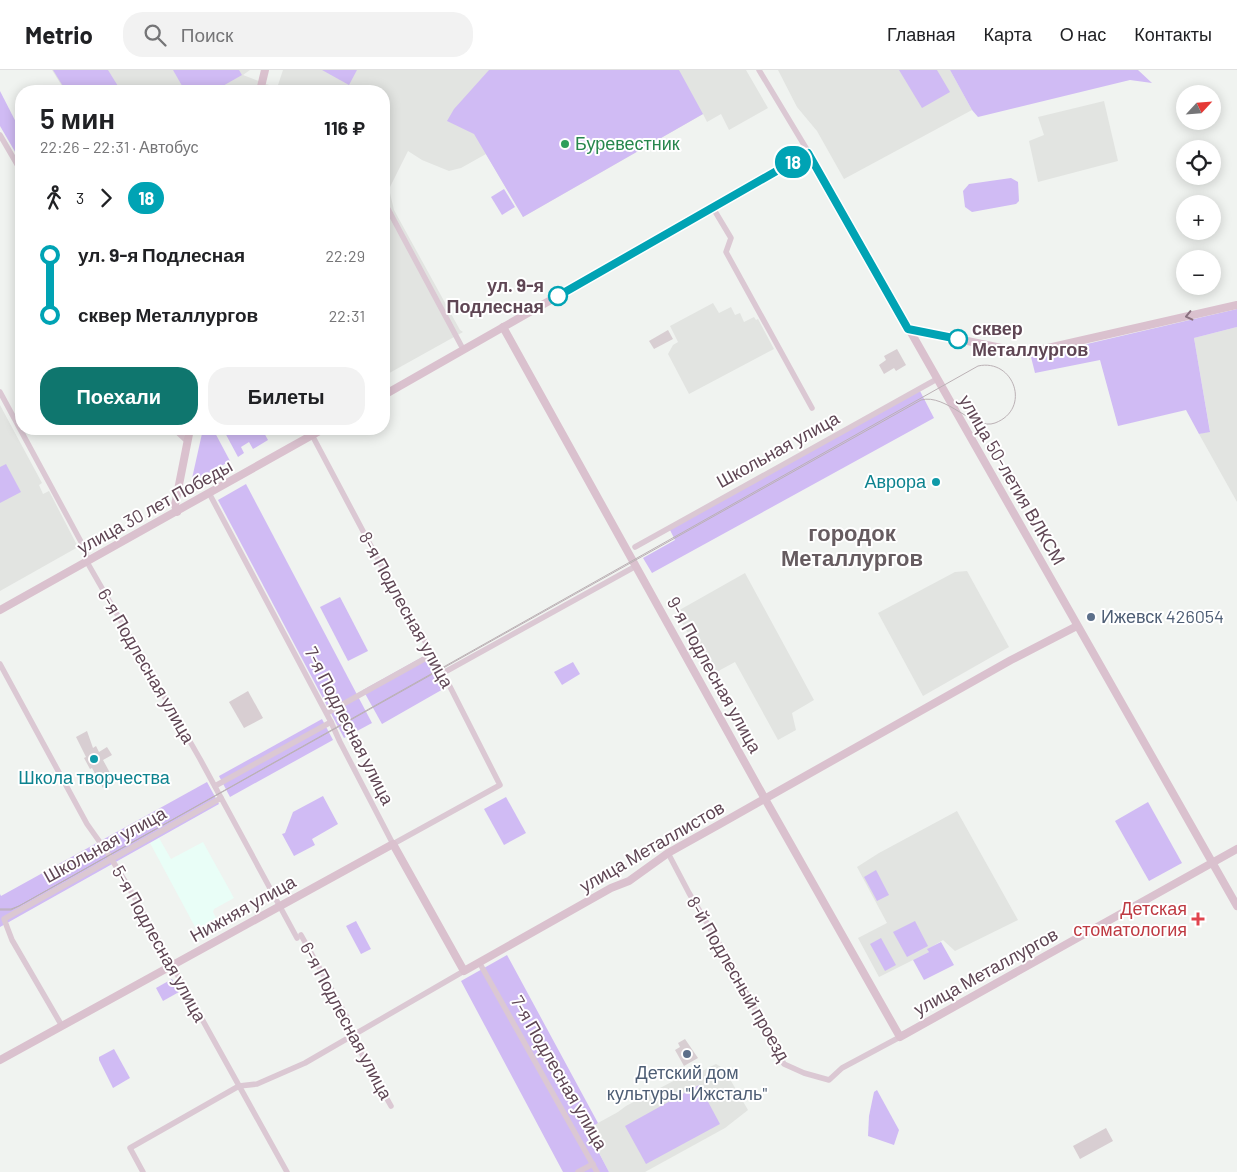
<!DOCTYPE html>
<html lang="ru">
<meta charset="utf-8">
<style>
body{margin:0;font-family:Barlow,sans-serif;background:#f2f2f2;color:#202124;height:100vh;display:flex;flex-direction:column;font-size:19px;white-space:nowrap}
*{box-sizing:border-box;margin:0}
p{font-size:16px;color:#757577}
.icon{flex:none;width:28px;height:28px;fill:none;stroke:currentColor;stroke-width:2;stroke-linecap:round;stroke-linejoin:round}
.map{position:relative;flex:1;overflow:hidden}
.details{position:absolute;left:15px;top:15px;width:375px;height:350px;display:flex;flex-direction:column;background:#fff;border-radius:20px;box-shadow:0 2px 12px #0003}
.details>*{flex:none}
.badge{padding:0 10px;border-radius:16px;font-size:18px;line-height:32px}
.needle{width:32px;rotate:64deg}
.buttons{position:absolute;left:1176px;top:15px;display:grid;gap:10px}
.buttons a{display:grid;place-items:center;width:45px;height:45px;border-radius:50%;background:#fff;box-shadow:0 2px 12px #0003;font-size:25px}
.map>.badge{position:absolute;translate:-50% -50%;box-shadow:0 0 0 2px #fff}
.legs{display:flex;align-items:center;gap:8px;height:55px;padding:0 25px;font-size:16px}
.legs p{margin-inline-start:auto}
.overview{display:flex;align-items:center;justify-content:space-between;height:85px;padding:0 25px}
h1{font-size:28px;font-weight:600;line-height:38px}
.primary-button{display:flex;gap:10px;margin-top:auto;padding:10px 25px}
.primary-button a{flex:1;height:58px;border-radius:20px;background:#0f766e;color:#fff;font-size:20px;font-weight:600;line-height:58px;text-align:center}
.primary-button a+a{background:#f2f2f2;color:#202124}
ul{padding:0 25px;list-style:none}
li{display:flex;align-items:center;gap:18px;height:60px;font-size:19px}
li i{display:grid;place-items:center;width:8px;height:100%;margin:0 6px;background:currentColor}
li i::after{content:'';width:12px;height:12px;margin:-6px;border:4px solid;border-radius:50%;background:#fff}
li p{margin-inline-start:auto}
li:first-child i{background:linear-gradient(#0000 50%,currentColor 0)}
li:last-child i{background:linear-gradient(currentColor 50%,#0000 0)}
header{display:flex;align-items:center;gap:30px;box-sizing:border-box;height:70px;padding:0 25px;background:#fff;border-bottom:1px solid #e0e0e0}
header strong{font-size:24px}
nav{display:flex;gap:28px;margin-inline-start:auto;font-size:18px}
.search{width:350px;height:45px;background:#f2f2f2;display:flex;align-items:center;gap:12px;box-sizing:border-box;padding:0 18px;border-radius:20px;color:#757577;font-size:19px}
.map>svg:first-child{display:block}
.commercial{fill:#e9fef7}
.education{fill:#e2e4e1}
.green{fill:#d0bbf4}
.building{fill:#d8ced2}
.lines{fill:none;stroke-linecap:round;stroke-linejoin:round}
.street{stroke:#dbc8d3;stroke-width:5.5}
.secondary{stroke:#dac1ce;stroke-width:8}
.tram{stroke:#bbb1b5;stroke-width:1}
.oneway{stroke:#8a717f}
.line-1-casing{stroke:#fff;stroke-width:11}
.line-1{stroke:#00a3b4;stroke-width:8}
.leisure-dot{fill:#2e9e5b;stroke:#fff;stroke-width:2}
.stop-1-dot{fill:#fff;stroke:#00a3b4;stroke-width:2.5}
.culture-dot{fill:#0f9aa8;stroke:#fff;stroke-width:2}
.service-dot{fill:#5c6f8a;stroke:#fff;stroke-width:2}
.health-dot{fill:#e0444e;stroke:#fff;stroke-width:2}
.labels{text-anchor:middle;stroke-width:4;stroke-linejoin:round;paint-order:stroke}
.leisure-label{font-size:18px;fill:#27864d;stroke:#fff;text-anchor:start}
.stop-label{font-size:18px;font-weight:bold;fill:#5f4654;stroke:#fff;text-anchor:end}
.street-label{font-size:18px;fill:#5f4654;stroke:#fff}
.culture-label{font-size:18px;fill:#0d838f;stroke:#fff;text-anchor:end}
.service-label{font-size:18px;fill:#4e5e75;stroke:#fff;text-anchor:start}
.health-label{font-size:18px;fill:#be3a42;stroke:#fff;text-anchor:end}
.district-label{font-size:22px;font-weight:bold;fill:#665c60;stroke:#fff}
</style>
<header>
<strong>Metrio</strong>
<div class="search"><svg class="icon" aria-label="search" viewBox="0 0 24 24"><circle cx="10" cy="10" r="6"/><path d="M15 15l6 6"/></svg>Поиск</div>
<nav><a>Главная</a><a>Карта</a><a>О нас</a><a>Контакты</a></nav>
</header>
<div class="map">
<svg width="1237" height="1102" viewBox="0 0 1237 1102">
<rect width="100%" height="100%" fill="#f0f3f0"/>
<!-- commercial -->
<path class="commercial" d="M159,768L171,789L203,772L234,828L214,839L213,842L221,858L201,868L150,773Z"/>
<!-- education -->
<g class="education">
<path d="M52,0H250L243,5L277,18L283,0H746L768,38L729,60L721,44L707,52L703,44L523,147L486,84L461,98L449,101L422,90L408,81L389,119L394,140L460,260L463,262L384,306V21H65Z"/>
<path d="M778,0H950L972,40L844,109L817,61L797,37Z"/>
<path d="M1104,31L1118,91L1038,112L1029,71L1044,65L1038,47Z"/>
<path d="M713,233L719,243L731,237L735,245L740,243L744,252L754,247L756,250L758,249L774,279L689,324L668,284L673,275L678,272L670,256Z"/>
<path d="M1237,257V432L1199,364L1210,361L1194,268Z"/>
<path d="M0,335L42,413L39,415L43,424L49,421L78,477L0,521Z"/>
<path d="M967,501L1009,577L923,626L878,543L955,502Z"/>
<path d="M745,503L814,630L792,643L796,660L778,670L735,592L711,605L676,542Z"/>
<path d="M957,741L1018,850L955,881L943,870L928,879L929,882L879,907L858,868L887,853L857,797L879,783Z"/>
<path d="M716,994L724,999L748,1040L725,1058L645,1102H609L587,1059L618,1042L626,1036L679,1008L694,1005Z"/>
</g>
<!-- green -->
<g class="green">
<path d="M53,0H108L121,21H66Z"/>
<path d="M173,0H239L242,5L214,21H185Z"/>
<path d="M322,0H357L349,15Z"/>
<path d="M489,0H679L703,44L523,147L474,64L447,51L454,39Z"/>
<path d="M899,0H937L950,22L922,38Z"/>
<path d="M950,0H1138L1152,13L1130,10L978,47L972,40Z"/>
<path d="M0,21L21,62V92L0,56Z"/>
<path d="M1011,108L1018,112L1019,131L1016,134L972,142L965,137L963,121L969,114Z"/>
<path d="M504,119L515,137L502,145L491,127Z"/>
<path d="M1237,239V257L1194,268L1210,362L1199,364L1186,340L1118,356L1100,290L1035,303L1031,287Z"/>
<path d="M920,321L934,348L652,503L643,488L675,470L669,458Z"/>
<path d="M203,359H213L230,391L191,413Z"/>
<path d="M223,359H262L268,370L253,379L249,372L241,377L244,383L238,387Z"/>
<path d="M6,394L21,422L0,433V397Z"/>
<path d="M246,414L372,653L344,668L218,430Z"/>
<path d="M340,527L368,581L348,591L320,537Z"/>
<path d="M426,585L445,618L382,654L363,620Z"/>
<path d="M573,592L580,604L562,615L554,602Z"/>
<path d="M322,649L333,670L230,727L219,706Z"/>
<path d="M207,712L219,734L0,857V824L1,826Z"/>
<path d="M323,726L338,754L312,769L315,775L294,786L282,764L285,763L293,742Z"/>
<path d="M506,727L526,763L504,775L484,739Z"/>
<path d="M1148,732L1182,793L1149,811L1115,751Z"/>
<path d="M876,800L889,825L877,831L864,807Z"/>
<path d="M356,851L371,879L361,884L346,856Z"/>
<path d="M915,851L928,876L907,887L893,862Z"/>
<path d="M881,868L896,895L885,901L870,874Z"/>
<path d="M941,872L954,895L924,910L913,890L929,882L927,879Z"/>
<path d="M507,885L598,1053L587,1060L609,1102H563L461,911Z"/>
<path d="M172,909L179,922L163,931L156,918Z"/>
<path d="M114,979L130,1008L113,1018L99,990V987Z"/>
<path d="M699,1015L720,1054L646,1094L625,1056Z"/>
<path d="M877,1020L899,1060L894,1075L868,1066L869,1046L874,1022Z"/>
</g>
<!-- building -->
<g class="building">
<path d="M668,260L673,269L654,279L649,271Z"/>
<path d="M897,279L906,295L896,301L894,298L884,304L879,295L886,290L884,286Z"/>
<path d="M248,621L263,648L244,658L229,632Z"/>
<path d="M87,661L93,678L96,676L99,682L107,677L112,685L103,690L115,712L103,718L92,698L90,699L84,688L86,687L76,667Z"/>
<path d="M685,969L698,988L684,996L675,980L680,977L678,973Z"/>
<path d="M1106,1058L1113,1071L1080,1089L1073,1076Z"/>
</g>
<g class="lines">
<!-- street -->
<g class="street">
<path d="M759,0L809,83"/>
<path d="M0,65L21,101"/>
<path d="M384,136L388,139L463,279"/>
<path d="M713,138L731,168L726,182L812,338"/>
<path d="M0,322L86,481L87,492L91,499L200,689L297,868"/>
<path d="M174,359L187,371"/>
<path d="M209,423L331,652L340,672L393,774L500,715L443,603L381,495L312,365"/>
<path d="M635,477L937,309"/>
<path d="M0,594L87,754L109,785L128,816L287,1102"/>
<path d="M443,603L636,496"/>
<path d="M327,643L426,588"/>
<path d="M215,716L331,652"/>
<path d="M668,783L689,823L730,892L784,994L804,1003L829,1010L842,998L900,967"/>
<path d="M301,865L348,949L351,965L391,1036"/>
<path d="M479,892L597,1102"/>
<path d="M62,956L12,870L4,849L221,728"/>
<path d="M143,1102L130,1078L239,1016L257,1014L305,993L464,901"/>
<path d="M578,1102L593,1094"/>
</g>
<!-- secondary -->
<g class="secondary">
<path d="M260,21L265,0"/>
<path d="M503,257L765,729L900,967L1237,779"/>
<path d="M909,259L1026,283L1237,235"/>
<path d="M384,325L809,83L1237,836"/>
<path d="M177,442L175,435L190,359"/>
<path d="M0,540L323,359"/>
<path d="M0,990L393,774L464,901L611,818L629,811L668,783L720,754L1011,590L1077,556"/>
</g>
<!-- tram -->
<path class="tram" d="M0,839H11L19,836L978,296C1014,288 1032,339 995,353C974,361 946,323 921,330L19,836L11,840H0"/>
</g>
<!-- one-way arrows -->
<defs><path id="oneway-chevron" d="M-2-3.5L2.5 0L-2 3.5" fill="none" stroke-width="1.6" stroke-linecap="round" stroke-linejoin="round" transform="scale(1.25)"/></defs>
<use class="oneway" href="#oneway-chevron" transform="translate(1189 246) rotate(167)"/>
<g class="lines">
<!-- line-1 casing -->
<g class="line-1-casing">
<path id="line-1" d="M558,226L808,83L908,259L958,269"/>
</g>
<!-- line-1 -->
<use href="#line-1" class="line-1"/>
</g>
<!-- markers -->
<circle class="leisure-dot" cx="565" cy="74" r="5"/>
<g class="stop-1-dot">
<circle cx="558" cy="226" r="9"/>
<circle cx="958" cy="269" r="9"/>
</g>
<g class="culture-dot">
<circle cx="936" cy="412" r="5"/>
<circle cx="94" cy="689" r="5"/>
</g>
<g class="service-dot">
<circle cx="1091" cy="547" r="5"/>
<circle cx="687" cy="984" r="5"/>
</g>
<path class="health-dot" d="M1195.5 841.5h5v5h5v5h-5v5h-5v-5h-5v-5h5z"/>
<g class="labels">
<!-- leisure labels -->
<g class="leisure-label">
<text x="575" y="80">Буревестник</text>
</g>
<!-- stop labels -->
<g class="stop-label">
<text x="544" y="222">ул. 9-я<tspan x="544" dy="21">Подлесная</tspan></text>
<text x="972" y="265" text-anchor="start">сквер<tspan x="972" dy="21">Металлургов</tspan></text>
</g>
<!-- street labels -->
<g class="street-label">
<text transform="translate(778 380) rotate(-29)" y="6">Школьная улица</text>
<text transform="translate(1012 410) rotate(60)" y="6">улица 50-летия ВЛКСМ</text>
<text transform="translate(155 437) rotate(-29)" y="6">улица 30 лет Победы</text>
<text transform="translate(406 540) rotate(61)" y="6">8-я Подлесная улица</text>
<text transform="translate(146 596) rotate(60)" y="6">6-я Подлесная улица</text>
<text transform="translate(714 605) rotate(61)" y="6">9-я Подлесная улица</text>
<text transform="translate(349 656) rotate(63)" y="6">7-я Подлесная улица</text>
<text transform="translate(105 775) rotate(-29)" y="6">Школьная улица</text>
<text transform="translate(652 777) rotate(-30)" y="6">улица Металлистов</text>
<text transform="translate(243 839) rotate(-29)" y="6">Нижняя улица</text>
<text transform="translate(159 874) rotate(61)" y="6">5-я Подлесная улица</text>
<text transform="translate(986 902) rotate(-29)" y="6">улица Металлургов</text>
<text transform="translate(738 909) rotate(60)" y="6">8-й Подлесный проезд</text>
<text transform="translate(346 951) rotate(62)" y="6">6-я Подлесная улица</text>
<text transform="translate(559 1003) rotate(60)" y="6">7-я Подлесная улица</text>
</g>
<!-- culture labels -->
<g class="culture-label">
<text x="926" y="418">Аврора</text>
<text x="94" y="714" text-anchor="middle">Школа творчества</text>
</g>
<!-- service labels -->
<g class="service-label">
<text x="1101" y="553">Ижевск 426054</text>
<text x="687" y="1009" text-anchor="middle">Детский дом<tspan x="687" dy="21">культуры "Ижсталь"</tspan></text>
</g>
<!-- health labels -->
<g class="health-label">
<text x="1187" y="845">Детская<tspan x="1187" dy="21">стоматология</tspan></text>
</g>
<!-- district labels -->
<g class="district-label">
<text x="852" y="471">городок<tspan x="852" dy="25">Металлургов</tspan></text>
</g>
</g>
</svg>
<div class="buttons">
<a><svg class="needle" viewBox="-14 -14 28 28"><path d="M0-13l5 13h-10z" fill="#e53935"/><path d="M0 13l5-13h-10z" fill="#757577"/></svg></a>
<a><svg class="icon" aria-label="locate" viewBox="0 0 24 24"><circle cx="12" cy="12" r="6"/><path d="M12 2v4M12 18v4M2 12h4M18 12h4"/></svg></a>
<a>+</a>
<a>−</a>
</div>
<b class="badge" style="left:793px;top:92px;background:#00a3b4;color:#fff">18</b>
<section class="details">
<div class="overview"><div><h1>5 мин</h1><p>22:26 – 22:31 · Автобус</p></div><b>116 ₽</b></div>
<div class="legs"><svg class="icon" aria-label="walk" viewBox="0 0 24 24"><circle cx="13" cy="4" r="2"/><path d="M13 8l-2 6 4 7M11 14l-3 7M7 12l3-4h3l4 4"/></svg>3<svg class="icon" aria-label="forward" viewBox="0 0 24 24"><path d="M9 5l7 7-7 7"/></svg><b class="badge" style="background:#00a3b4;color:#fff">18</b></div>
<ul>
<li><i style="color:#00a3b4"></i><b>ул. 9-я Подлесная</b><p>22:29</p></li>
<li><i style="color:#00a3b4"></i><b>сквер Металлургов</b><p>22:31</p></li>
</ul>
<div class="primary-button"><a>Поехали</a><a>Билеты</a></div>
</section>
</div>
